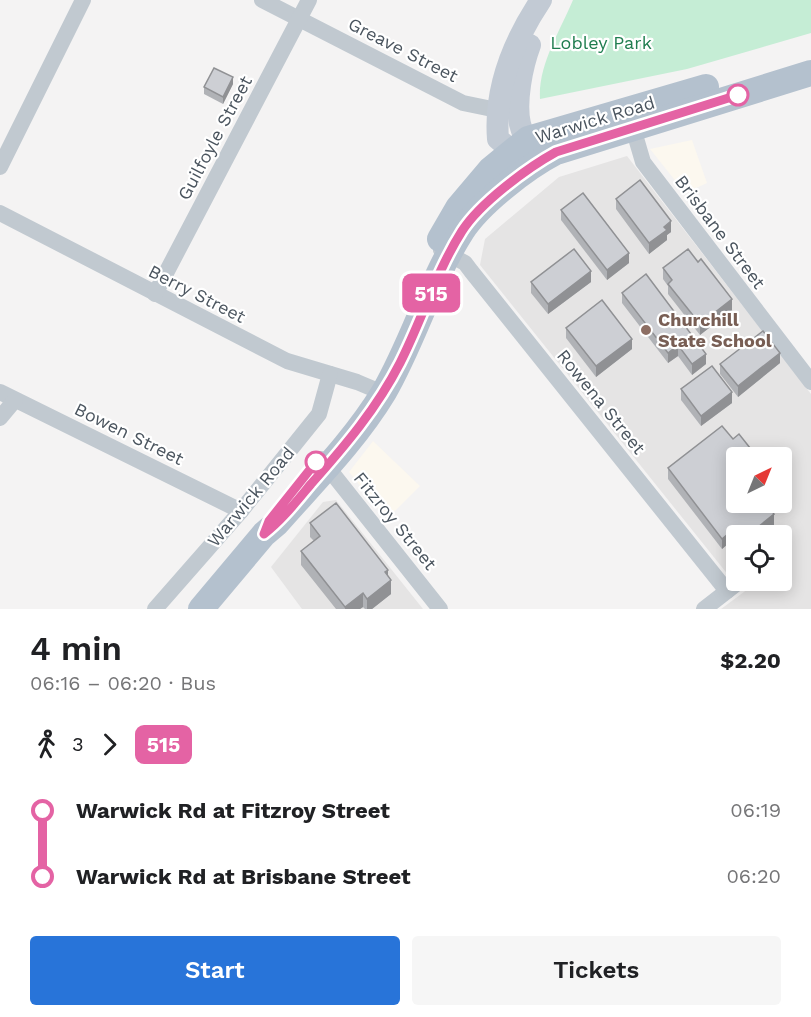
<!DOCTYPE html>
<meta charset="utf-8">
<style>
body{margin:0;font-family:"Work Sans",sans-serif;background:#f6f6f6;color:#202124;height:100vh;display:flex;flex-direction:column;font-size:22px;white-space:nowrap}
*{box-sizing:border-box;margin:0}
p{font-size:20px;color:#757577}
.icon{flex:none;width:33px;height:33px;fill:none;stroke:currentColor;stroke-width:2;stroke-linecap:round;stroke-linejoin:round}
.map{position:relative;height:609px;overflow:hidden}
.side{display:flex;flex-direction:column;background:#fff;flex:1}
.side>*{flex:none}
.badge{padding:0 12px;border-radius:9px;font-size:21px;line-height:39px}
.needle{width:39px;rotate:43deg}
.controls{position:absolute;left:726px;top:447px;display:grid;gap:12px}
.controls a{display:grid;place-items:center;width:66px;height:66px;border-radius:6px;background:#fff;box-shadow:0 3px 15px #0003;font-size:30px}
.map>.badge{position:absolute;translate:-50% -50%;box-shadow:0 0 0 3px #fff}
.legs{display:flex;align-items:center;gap:9px;height:66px;padding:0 30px;font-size:20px}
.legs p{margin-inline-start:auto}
.overview{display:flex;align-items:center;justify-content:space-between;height:102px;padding:0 30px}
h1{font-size:33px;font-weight:600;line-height:45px}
.button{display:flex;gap:12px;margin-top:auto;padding:12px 30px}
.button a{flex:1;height:69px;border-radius:6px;background:#2874d9;color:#fff;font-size:24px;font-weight:600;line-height:69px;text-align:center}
.button a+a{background:#f6f6f6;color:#202124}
ul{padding:0 30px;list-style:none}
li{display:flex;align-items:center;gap:21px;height:66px;font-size:22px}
li i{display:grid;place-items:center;width:9px;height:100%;margin:0 8px;background:currentColor}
li i::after{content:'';width:15px;height:15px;margin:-8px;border:4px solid;border-radius:50%;background:#fff}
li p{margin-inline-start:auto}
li:first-child i{background:linear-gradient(#0000 50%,currentColor 0)}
li:last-child i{background:linear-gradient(currentColor 50%,#0000 0)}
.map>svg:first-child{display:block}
.commercial{fill:#fcf8ef}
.education{fill:#e5e4e4;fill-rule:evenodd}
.green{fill:#c5edd5}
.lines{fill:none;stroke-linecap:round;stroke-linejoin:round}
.minor{stroke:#c1c9d0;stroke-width:16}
.secondary{stroke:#c2cad4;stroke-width:22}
.primary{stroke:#b4c1ce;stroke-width:26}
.wall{fill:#b0b2b6}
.shaded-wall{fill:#909194}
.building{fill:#cdcfd4;stroke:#909194;stroke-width:1.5}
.line-1-casing{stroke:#fff;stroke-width:14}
.line-1{stroke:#e463a4;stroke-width:9}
.stop-1-dot{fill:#fff;stroke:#e463a4;stroke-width:3}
.education-dot{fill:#8d6e63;stroke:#fff;stroke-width:2}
.labels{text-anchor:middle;stroke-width:4.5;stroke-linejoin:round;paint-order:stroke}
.park-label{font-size:18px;fill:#1f7d4f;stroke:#fff}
.street-label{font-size:18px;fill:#4b555f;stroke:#fff}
.education-label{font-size:18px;font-weight:bold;fill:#785e54;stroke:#fff;text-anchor:start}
</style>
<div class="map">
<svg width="811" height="609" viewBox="0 0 811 609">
<rect width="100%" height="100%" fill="#f4f3f3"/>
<!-- commercial -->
<g class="commercial">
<path d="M692,140L707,183L685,193L650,149Z"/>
<path d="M373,441L420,486L387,519L349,472Z"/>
</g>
<!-- education -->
<g class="education">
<path d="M627,156L811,394V609H721L752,586L748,581L782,580V536H736V570L729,576L480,265L485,239L559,177ZM736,458H782V502H736Z"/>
<path d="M336,500L423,609H302L271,567L323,502Z"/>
</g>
<!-- green -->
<path class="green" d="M573,0H811V33L687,69L540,99C538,65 560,31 573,0Z"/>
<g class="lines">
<!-- minor -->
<g class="minor">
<path d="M262,0L463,103L497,110"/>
<path d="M633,128L643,162L811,382"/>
<path d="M0,167L83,0"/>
<path d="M0,213L287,361L357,382L383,393"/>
<path d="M441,250L465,263L471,271L727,591"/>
<path d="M155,294L309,0"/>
<path d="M0,392L241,511"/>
<path d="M0,418L15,400"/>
<path d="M321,459L440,609"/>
<path d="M155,609L241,511L319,414L330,374"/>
<path d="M704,609L740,581"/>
</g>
<!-- secondary -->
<g class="secondary">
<path d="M529,155C528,142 523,136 520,124C515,102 522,66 530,45"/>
<path d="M526,163L498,139C494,88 513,42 541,0"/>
</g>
<!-- primary -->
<g class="primary">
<path d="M440,239L458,208L491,169L528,139L706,87"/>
<path d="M201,609L264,534L277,523C314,481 355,440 384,392C414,340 430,281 462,231C480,203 527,167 556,152L811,73"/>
</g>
</g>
<!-- wall -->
<g class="wall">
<path d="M233,84L223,104L204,94V87Z"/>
<path d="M616,199L671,232L667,235V240L649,254L616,209Z"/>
<path d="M561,210L629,263L607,280L561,220Z"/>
<path d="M663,268L732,310L700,335L668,294V286L663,279Z"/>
<path d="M531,282H591L548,314L531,293Z"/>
<path d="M622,293L706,364L692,375L678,356L668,363L622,303Z"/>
<path d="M566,328L632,349L596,377L566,338Z"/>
<path d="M780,363L738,397L720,374V364Z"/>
<path d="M681,389L732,403L701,426L681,400Z"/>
<path d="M733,439L754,458H736L774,525L760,536H736V553L729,543L722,549L668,479V468Z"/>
<path d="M310,523L388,576L391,594L372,609H365L363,607L360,609H336L301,565V551L314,541L310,537Z"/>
</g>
<!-- shaded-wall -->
<g class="shaded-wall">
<path d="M233,77V84L223,104V97Z"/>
<path d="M671,221V232L667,235V240L649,254V243L664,227Z"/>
<path d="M629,253V263L607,280V270Z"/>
<path d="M591,271V282L548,314V304Z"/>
<path d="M732,299V310L700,335V324Z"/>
<path d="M632,339V349L596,377V366Z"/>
<path d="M678,345V356L668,363V353Z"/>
<path d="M780,353V363L738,397V386Z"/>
<path d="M706,354V364L692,375V364Z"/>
<path d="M732,392V403L701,426V416Z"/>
<path d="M754,453V458H748Z"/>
<path d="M774,514V525L760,536H747Z"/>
<path d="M729,533V543L722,549V539Z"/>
<path d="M388,570V583L391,580V594L372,609H367V599L385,572Z"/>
<path d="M363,593V607L360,609H345V607Z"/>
</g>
<!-- building -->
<g class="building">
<path d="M214,68L233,77L223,97L204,87Z"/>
<path d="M640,180L671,221L664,227L667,230L649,243L616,199Z"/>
<path d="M583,193L629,253L607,270L561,210Z"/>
<path d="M574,249L591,271L548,304L531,282Z"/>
<path d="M688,249L698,262L701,259L732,299L700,324L668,284L672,280L663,268Z"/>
<path d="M646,274L706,354L692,364L678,345L668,353L622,293Z"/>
<path d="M602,300L632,339L596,366L566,328Z"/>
<path d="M763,331L780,353L738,386L720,364Z"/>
<path d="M712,366L732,392L701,416L681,389Z"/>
<path d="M722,426L733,439L739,434L754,453L748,458H736V502H765L774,514L747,536H736V542L729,533L722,539L668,468Z"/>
<path d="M336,503L388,570L385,572L391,580L367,599L363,593L345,607L301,551L320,536L310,523Z"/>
</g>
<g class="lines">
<!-- line-1 casing -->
<g class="line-1-casing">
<path id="line-1" d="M316,462L269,521L264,534C282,520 296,502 311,484C345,446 377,408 400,363C422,320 436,272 462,231C480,203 527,168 556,152L738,95"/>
</g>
<!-- line-1 -->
<use href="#line-1" class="line-1"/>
</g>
<!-- markers -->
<g class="stop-1-dot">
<circle cx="738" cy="95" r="10"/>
<circle cx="316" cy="462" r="10"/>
</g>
<circle class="education-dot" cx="646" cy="330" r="6"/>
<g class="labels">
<!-- park labels -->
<g class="park-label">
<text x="601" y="49">Lobley Park</text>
</g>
<!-- street labels -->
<g class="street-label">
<text transform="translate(403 50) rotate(27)" y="6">Greave Street</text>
<text transform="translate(595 120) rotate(-17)" y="6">Warwick Road</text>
<text transform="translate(215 138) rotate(-62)" y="6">Guilfoyle Street</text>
<text transform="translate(720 232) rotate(53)" y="6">Brisbane Street</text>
<text transform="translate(197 294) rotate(27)" y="6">Berry Street</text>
<text transform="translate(601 402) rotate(51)" y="6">Rowena Street</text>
<text transform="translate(129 434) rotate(26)" y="6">Bowen Street</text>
<text transform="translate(251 497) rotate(-50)" y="6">Warwick Road</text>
<text transform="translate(395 521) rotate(51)" y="6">Fitzroy Street</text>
</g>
<!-- education labels -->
<g class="education-label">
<text x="658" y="326">Churchill<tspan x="658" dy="21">State School</tspan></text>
</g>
</g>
</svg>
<div class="controls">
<a><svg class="needle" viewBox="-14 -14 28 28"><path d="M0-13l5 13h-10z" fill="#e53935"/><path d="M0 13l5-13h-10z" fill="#757577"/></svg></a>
<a><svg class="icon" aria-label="locate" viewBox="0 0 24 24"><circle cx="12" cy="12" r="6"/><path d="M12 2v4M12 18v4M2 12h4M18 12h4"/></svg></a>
</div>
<b class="badge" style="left:431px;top:293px;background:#e463a4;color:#fff">515</b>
</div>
<section class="side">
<div class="overview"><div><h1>4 min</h1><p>06:16 – 06:20 · Bus</p></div><b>$2.20</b></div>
<div class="legs"><svg class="icon" aria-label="walk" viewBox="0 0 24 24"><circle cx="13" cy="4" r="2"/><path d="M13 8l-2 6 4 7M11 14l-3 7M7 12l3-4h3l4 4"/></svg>3<svg class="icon" aria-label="forward" viewBox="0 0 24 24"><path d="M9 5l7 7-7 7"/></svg><b class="badge" style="background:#e463a4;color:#fff">515</b></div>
<ul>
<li><i style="color:#e463a4"></i><b>Warwick Rd at Fitzroy Street</b><p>06:19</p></li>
<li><i style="color:#e463a4"></i><b>Warwick Rd at Brisbane Street</b><p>06:20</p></li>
</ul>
<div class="button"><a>Start</a><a>Tickets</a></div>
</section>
